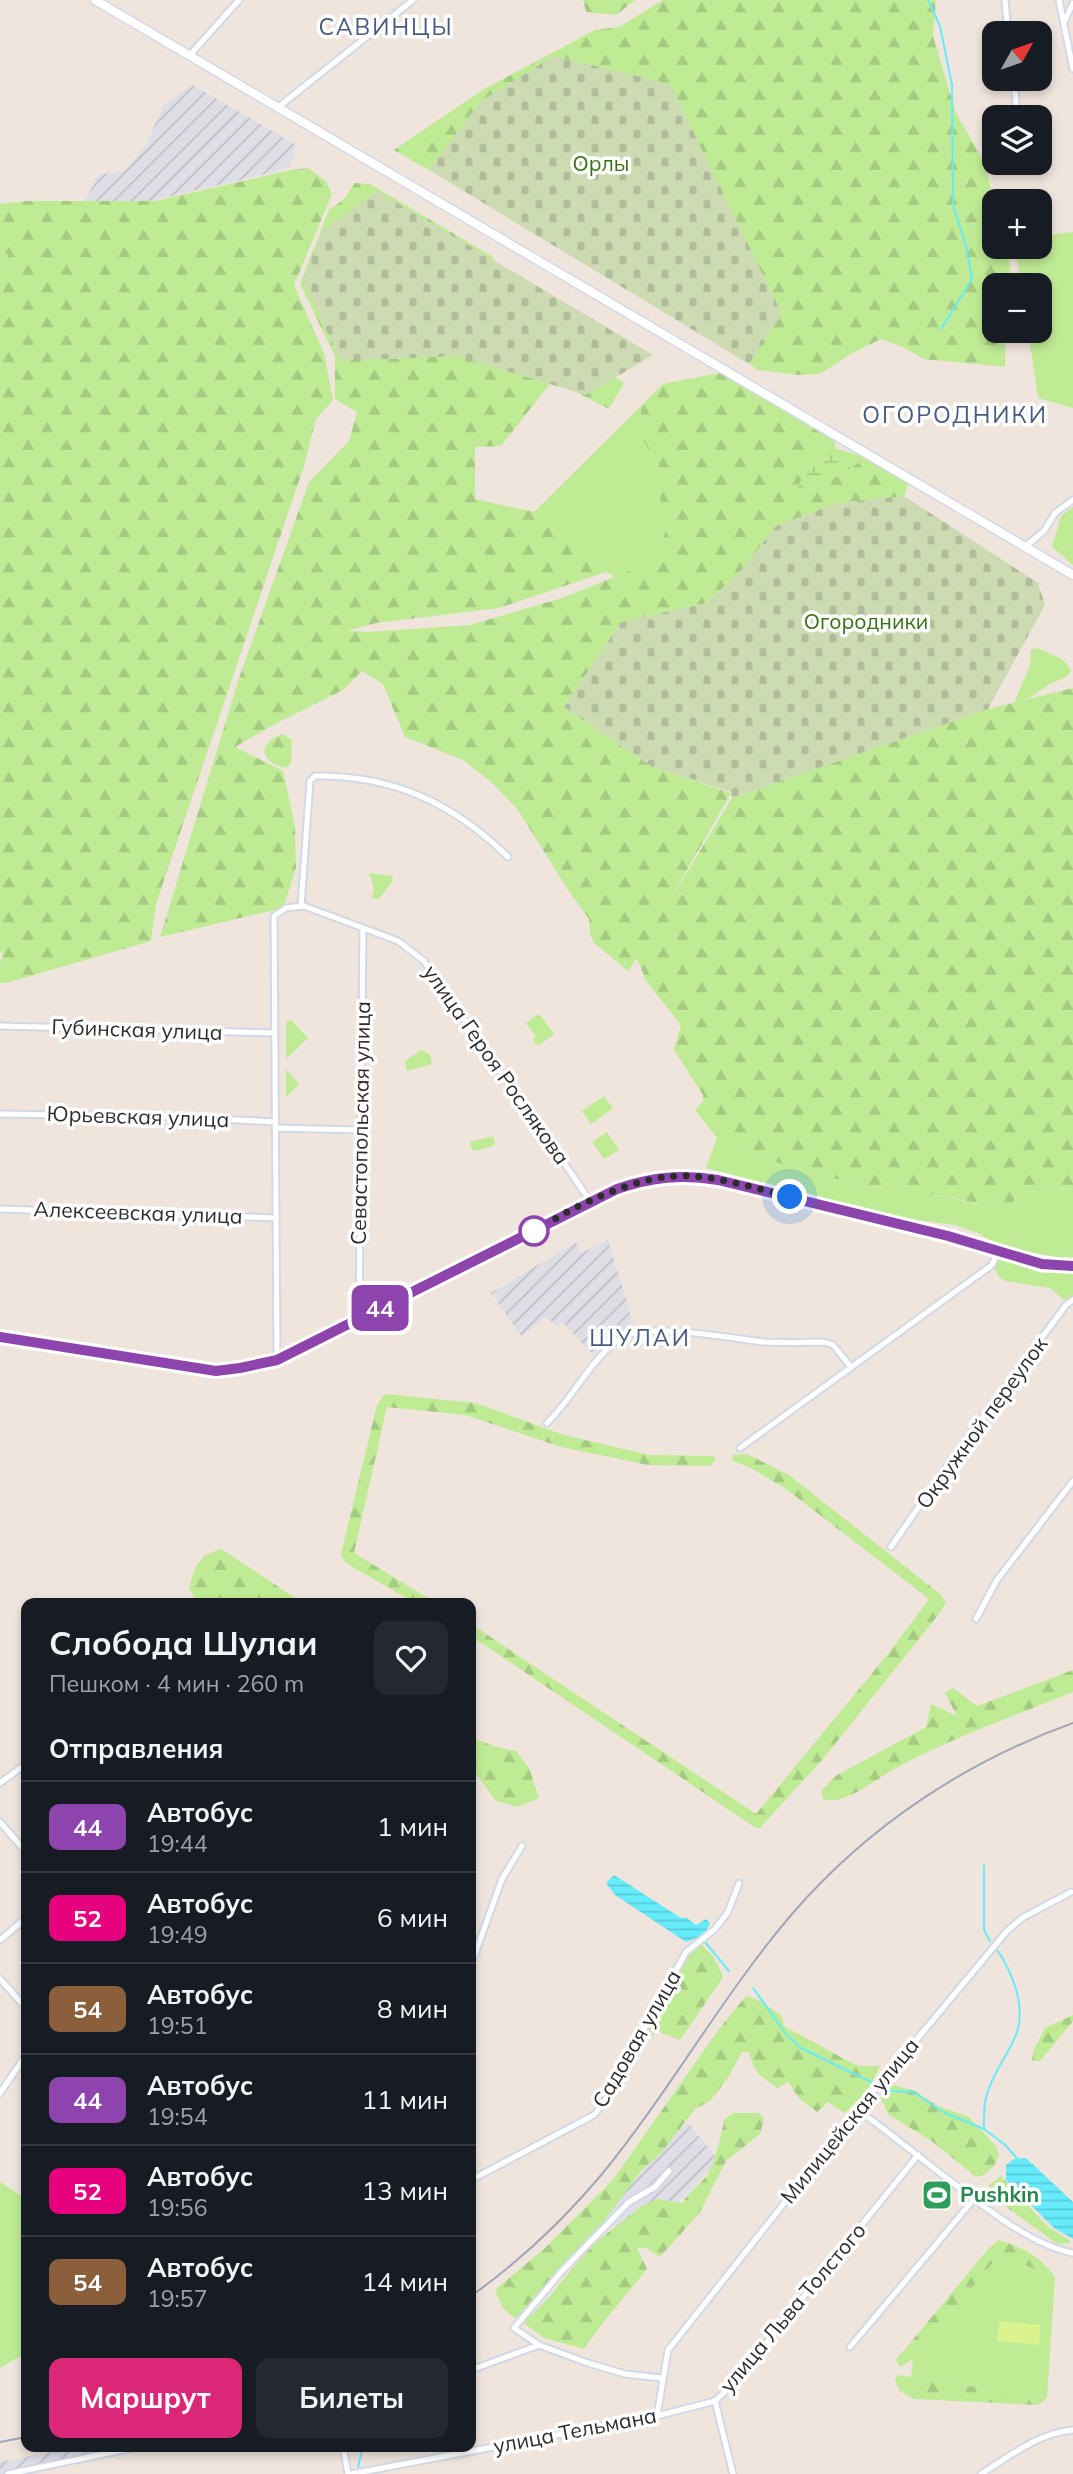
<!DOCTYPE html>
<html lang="ru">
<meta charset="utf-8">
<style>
body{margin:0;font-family:Mulish,sans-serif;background:#242831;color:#f1f3f6;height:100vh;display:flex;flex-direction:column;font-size:26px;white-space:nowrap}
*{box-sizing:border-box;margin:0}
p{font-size:23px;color:#9ea1a6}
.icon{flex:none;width:38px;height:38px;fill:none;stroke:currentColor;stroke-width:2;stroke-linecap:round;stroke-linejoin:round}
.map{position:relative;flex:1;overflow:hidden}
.side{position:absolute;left:21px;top:1598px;width:455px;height:854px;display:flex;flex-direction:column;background:#171b24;border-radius:14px;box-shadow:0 4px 10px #0003}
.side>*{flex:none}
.badge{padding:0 14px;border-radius:10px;font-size:24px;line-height:46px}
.needle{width:46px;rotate:50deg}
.controls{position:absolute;left:982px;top:21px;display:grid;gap:14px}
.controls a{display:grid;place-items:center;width:70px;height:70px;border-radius:14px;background:#171b24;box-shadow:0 4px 10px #0003;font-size:35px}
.you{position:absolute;width:35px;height:35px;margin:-18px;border:5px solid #fff;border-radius:50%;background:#1a73e8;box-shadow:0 0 0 10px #1a73e833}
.map>.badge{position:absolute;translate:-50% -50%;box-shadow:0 0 0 4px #fff}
h2{padding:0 28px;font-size:26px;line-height:63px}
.round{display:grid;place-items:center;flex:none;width:74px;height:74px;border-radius:14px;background:#242831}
.overview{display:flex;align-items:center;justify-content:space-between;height:119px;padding:0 28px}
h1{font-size:33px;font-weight:700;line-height:52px}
.cta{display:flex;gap:14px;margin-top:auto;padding:14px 28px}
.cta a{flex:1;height:80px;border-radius:14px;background:#db2777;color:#fff;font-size:28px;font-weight:700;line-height:80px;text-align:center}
.cta a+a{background:#242831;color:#f1f3f6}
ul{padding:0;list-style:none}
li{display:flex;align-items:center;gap:21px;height:91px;padding:0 28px;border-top:2px solid #363941}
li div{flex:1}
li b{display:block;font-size:26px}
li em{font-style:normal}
li .badge{min-width:77px;font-weight:700;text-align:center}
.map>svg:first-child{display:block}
.industrial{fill:url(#industrial-furrows)}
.green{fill:#c0eb95}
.forest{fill:url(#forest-firs)}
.wetland{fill:url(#wetland-marsh)}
.cemetery{fill:url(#cemetery-stones)}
.pitch{fill:#d9f38f}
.water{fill:url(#water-rules)}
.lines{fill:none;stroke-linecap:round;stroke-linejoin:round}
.stream{stroke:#66ebfb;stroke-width:2}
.street-casing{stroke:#d2d9e6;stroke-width:9}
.secondary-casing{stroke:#d2d9e6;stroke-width:11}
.street{stroke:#fff;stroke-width:5}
.secondary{stroke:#fff;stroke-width:8}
.rail{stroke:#9fa7b8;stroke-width:2}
.line-casing{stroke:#fff;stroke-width:16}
.line{stroke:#8e44ad;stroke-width:10}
.walk{stroke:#2c2c2c;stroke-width:7;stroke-dasharray:0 12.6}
.stop-dot{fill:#fff;stroke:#8e44ad;stroke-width:3.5}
.labels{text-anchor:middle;stroke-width:7;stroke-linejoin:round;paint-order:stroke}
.park-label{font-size:21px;fill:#367213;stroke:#fff}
.street-label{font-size:21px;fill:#2c2c2c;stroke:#fff}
.leisure-label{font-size:21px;font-weight:bold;fill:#27864d;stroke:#fff;text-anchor:start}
.neighbourhood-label{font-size:23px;letter-spacing:2px;fill:#475b82;stroke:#fff}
</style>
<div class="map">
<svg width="1073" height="2474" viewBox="0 0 1073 2474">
<defs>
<pattern id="industrial-furrows" width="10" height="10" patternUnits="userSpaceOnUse" patternTransform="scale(1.75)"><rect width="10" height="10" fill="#dfdee7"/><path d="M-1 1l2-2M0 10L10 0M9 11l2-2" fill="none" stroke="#c0bfc6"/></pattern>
<pattern id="forest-firs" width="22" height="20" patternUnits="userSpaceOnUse" patternTransform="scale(1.75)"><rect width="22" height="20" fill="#c0eb95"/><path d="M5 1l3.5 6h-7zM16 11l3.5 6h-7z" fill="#a5ca81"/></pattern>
<pattern id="wetland-marsh" width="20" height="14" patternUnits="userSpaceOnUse" patternTransform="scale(1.75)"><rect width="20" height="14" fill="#c0eb95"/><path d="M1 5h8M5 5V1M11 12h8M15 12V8" fill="none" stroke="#a5ca81"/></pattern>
<pattern id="cemetery-stones" width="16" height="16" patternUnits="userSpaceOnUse" patternTransform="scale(1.75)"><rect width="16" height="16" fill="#cddbb3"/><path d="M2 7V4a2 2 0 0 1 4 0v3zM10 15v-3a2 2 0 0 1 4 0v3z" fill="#b0bc9a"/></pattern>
<pattern id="water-rules" width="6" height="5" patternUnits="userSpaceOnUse" patternTransform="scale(1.75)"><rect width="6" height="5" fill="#66ebfb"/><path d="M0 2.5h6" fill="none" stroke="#59cad7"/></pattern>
</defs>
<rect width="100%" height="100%" fill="#efe5dd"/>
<!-- industrial -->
<g class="industrial">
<path d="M193,85L296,145L294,157L288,167L275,172L137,204L82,205L99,175L125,170L145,146L165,103Z"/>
<path d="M608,1240L633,1322L593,1354L562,1322L556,1326L546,1316L522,1337L491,1293L576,1242L581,1253Z"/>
<path d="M687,2122L719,2160L637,2246L603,2215Z"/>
<path d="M78,2447H160L25,2474H0V2462Z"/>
</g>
<!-- green -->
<g class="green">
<path d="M1073,232V408L1038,398L1028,331H1040V285H1021L1015,247H1040V236Z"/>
<path d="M8,253L0,306V254Z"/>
<path d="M641,406L640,435L667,480L660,496L669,521L660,548L641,566L616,577L606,572L534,512Z"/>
<path d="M1073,507V565L1052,547L1061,516Z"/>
<path d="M1037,648C1049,654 1067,657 1071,672C1061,682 1055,680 1045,687C1031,697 1032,698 1014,703L1030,665L1031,650Z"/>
<path d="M369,873L393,876L392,882L378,900L372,897L374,889Z"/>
<path d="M539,1014L554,1034L538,1046L533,1040L536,1037L526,1023Z"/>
<path d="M291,1020L308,1038L286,1059V1022Z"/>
<path d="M421,1050L430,1054L432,1064L407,1071L405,1061Z"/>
<path d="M286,1069L299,1084L286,1097Z"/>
<path d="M604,1096L613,1108L591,1124L582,1111Z"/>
<path d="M607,1132L619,1150L604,1159L592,1142Z"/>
<path d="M493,1136L495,1143L493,1146L475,1151L472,1150L470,1142Z"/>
<path d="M717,1138L784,1165L871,1188L888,1196L904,1185L927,1193L978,1204L1021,1192L1073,1189V1257L1062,1258L1030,1252L997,1244L977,1233L955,1225L909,1219L706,1168Z"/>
<path d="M999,1259L1041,1273L1073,1272V1297L1064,1300L1050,1288L1005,1281L999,1277L994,1267Z"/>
<path d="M0,2182L26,2199V2353L0,2368Z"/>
<path d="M999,2255L1055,2277L1047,2398L911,2377L913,2359Z"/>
</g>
<!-- forest -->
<g class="forest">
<path d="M583,0H635L616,15L586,12Z"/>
<path d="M663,0H936L933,36L956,113L986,165L994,208V247H1005L1009,257L1012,285H994V331H1005V367L924,359L905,348L881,339L849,355L820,374L798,375L758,370L736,355L710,331L394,150L484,89L595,30L619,27Z"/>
<path d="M308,168L326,181L332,194L294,285L324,353L333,400L316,419L304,466L156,904L151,941L6,983H0V963L3,953L0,952V306L8,254L0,253V204L27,201H155L291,170Z"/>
<path d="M355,183L370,184L493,257L503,325L574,351L624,383L609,409L553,380L501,446L475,447V499L534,512L606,572L499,608L376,623L346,631L369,632L470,625L562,598L641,566L660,548L669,521L659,496L667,480L640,435L641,406L663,384L719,373L810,423L834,440L804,473L798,489L818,488L868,457L909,482L904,496L838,503L776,526L743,569L707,603L621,622L564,707L651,766L731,793L663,912L732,798L988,709L1073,688V1189L1021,1192L1006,1209L927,1193L904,1185L889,1196L871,1188L784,1165L717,1138L695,1110L703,1101V1095L674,1050L681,1025L646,981L637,958L628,971L594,943L590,935L589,919L570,893L518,810L490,781L463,760L405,737L383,684L362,671L343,690L273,725L235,747L283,771L295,826L296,868L283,908L160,937L239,678L309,482L349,441L357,412L335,399V356L300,284L329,210L343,200Z"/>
<path d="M283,734L292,740L291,763L286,768C276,765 266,762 264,750C268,741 273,737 283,734Z"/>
<path d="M385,1394L476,1403L564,1435L649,1455L714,1456L716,1459L710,1466L648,1465L561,1447L465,1415L387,1407L354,1553L436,1603H415L351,1566L344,1561L341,1554L377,1405Z"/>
<path d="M747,1454L789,1475L940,1594L946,1602L939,1614L823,1759L760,1828H756L471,1636V1624L756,1814L888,1654L929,1599L786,1489L749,1467L732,1461L733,1455Z"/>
<path d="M221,1549L303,1603H197L189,1588C196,1565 197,1556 221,1549Z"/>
<path d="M1073,1670V1692C1012,1717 948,1739 891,1771C872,1782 846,1804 824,1800L821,1791L837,1775L926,1727L931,1704L957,1716L945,1693L953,1688L977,1706Z"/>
<path d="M471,1737L493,1746L516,1751L529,1768L539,1798L518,1807L496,1801L471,1767Z"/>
<path d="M701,1944L713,1956L723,1977L680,2040L657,2031L652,2036L648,2028L689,1956Z"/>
<path d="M746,1996L758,2000L781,2015L784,2026L846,2060L859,2066H880L868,2090L845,2113L828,2102L817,2112L799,2098L788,2082L777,2088C759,2074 755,2075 749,2052H742L727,2079L710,2101L695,2109L661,2153L642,2170L601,2225L517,2320L503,2308L495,2290L545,2248L612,2181L719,2029Z"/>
<path d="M1073,2015V2021L1040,2061H1032L1033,2052L1045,2028Z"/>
<path d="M891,2084L915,2091L938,2106L969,2117L996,2146L999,2155L994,2166L984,2175L976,2177L933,2142L888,2114L881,2098Z"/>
<path d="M733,2113H759L764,2119L760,2134L726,2161L700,2212L660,2257L647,2248H637L647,2269L601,2325L584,2349L544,2338L524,2323L549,2297L590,2247L640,2207L658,2199L682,2203C689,2191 700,2185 708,2174C713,2167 723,2130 724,2120Z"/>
<path d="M1001,2176L1047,2226L1069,2240L1070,2243L1057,2244L990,2195L989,2185Z"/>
<path d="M999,2240C1023,2248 1040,2256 1055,2277L999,2255L913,2359L900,2367L896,2360L989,2248Z"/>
<path d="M897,2375L911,2377L1047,2398L1038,2405L914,2399L900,2391L895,2381Z"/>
</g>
<!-- wetland -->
<path class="wetland" d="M834,440L836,449L868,457L818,488L797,489L804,473Z"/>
<!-- cemetery -->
<g class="cemetery">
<path d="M554,56L670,84L782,314L749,364L429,170L481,101Z"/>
<path d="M377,191L653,355L586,395L456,356L341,361L303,281L322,231Z"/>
<path d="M904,496L1038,583L1045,605L988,709L732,798L731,792L651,766L564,707L621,622L707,603L743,569L776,526L838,503Z"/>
</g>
<!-- pitch -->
<path class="pitch" d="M999,2321L1041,2325L1039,2345L997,2341Z"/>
<!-- water -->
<g class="water">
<path d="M614,1875L681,1918H687L696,1925L706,1919L710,1923L704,1935L686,1942L615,1895L606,1883Z"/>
<path d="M1026,2158L1073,2202V2239L1054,2228L1006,2180V2165L1014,2159Z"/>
</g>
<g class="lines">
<!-- stream -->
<g class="stream">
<path d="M928,0L940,26L952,85L953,205L966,246L972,279L941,329"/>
<path d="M984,1865V1930L990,1941"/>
<path d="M705,1942L729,1971"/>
<path d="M753,1988L786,2034L801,2048L875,2084"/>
<path d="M881,2086L893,2091L913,2092L945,2113L984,2129L1004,2144L1017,2158"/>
<path d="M984,2129C984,2117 983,2103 988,2091C1002,2050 1030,2038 1016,1989C1011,1974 1006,1962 997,1950"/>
<path d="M358,2467L363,2446"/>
</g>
<!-- street casing -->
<g class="street-casing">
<g id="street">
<path d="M1005,0L1008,33"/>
<path d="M1059,0L1073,69"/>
<path d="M1064,22L1073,3"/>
<path d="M189,56L239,0"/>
<path d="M1014,79L1016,103"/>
<path d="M277,108L413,0"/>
<path d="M1026,546L1044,531L1055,513L1073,500"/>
<path d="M301,906L310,781L315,776C393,775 453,803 508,857"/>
<path d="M0,1026L274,1033"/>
<path d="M0,1114L186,1117L275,1122"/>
<path d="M275,1128L361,1130"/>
<path d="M0,1209L276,1218"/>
<path d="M359,1319L363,928"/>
<path d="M277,1360L274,916L286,908L304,906L398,941L424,961L591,1202"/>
<path d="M547,1423C574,1397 590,1359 621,1338C647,1321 733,1339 765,1342C785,1343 805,1342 824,1342L833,1345L851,1367"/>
<path d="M740,1448L992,1265L998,1251"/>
<path d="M891,1547L944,1470L1066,1305L1073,1300"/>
<path d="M976,1619L997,1580L1073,1481"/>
<path d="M0,1783L26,1764"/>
<path d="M0,1822L26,1852"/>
<path d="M0,1940L26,1918"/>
<path d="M471,1965L502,1879L522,1846"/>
<path d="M0,1979L26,2008"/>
<path d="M0,2093L26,2055"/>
<path d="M858,2110C883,2128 907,2147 931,2166C968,2194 1027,2245 1073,2253"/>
<path d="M471,2180L594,2115L603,2104L686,1952L715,1929L728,1912L739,1883"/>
<path d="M539,2345L514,2328L562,2271L629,2202L655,2187L669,2171"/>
<path d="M850,2347L974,2199"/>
<path d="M471,2370L539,2345L588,2363L625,2374L661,2378"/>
<path d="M657,2416L668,2350L858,2110L1007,1931L1022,1918L1071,1892"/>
<path d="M343,2446L348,2474"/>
<path d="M8,2474L142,2446"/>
<path d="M351,2474L657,2416L715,2401"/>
<path d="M733,2474L715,2401L731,2386L764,2346L918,2155"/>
<path d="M981,2474C1010,2456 1038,2433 1073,2430"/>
</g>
</g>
<!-- secondary casing -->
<g class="secondary-casing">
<g id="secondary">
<path d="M95,0L1073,575"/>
<path d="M0,1337L216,1371L240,1369L277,1360L617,1189C652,1177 682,1174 718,1180L948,1236L1042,1264L1073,1266"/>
</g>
</g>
<!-- street -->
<use href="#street" class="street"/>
<!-- secondary -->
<use href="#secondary" class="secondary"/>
<!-- rail -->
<g class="rail">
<path d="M471,2296C520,2261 563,2221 602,2174C670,2091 722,1996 792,1914C868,1826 965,1762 1073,1723"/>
<path d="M0,2442L26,2437"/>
</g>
</g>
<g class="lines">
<!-- line casing -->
<g class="line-casing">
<path id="line" d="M0,1337L216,1371L240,1368L277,1360L617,1189C652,1177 682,1174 718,1180L948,1236L1042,1264L1073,1266"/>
</g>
<!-- line -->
<use href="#line" class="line"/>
<!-- walk -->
<path class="walk" d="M534,1231C577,1205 639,1173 690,1176C724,1178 758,1189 790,1197"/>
</g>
<!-- icons -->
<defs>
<g id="stadium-square" transform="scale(1.575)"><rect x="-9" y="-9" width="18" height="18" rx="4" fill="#2e9e5b" stroke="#fff"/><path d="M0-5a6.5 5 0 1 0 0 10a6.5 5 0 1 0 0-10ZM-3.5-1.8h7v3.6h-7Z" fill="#fff"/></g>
</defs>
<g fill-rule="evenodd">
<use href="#stadium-square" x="937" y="2195"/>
</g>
<!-- markers -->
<circle class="stop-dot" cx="534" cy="1231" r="14"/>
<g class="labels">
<!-- park labels -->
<g class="park-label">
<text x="601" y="171">Орлы</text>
<text x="866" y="629">Огородники</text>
</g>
<!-- street labels -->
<g class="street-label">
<text transform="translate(137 1030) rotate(2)" y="7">Губинская улица</text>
<text transform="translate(496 1065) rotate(55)" y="7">улица Героя Рослякова</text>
<text transform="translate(138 1117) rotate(2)" y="7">Юрьевская улица</text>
<text transform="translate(361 1123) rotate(-89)" y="7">Севастопольская улица</text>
<text transform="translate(138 1213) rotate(2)" y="7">Алексеевская улица</text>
<text transform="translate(982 1423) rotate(-54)" y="7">Окружной переулок</text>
<text transform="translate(637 2039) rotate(-60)" y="7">Садовая улица</text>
<text transform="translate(850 2121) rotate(-51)" y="7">Милицейская улица</text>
<text transform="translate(793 2308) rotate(-50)" y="7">улица Льва Толстого</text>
<text transform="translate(575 2431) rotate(-11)" y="7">улица Тельмана</text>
</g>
<!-- leisure labels -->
<g class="leisure-label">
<text x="960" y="2202">Pushkin</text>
</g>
<!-- neighbourhood labels -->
<g class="neighbourhood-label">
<text x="386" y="35">САВИНЦЫ</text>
<text x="955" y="423">ОГОРОДНИКИ</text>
<text x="640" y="1346">ШУЛАИ</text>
</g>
</g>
</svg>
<div class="controls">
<a><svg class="needle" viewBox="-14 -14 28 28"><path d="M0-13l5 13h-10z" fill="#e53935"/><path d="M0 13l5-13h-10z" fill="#9ea1a6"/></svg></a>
<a><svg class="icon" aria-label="layers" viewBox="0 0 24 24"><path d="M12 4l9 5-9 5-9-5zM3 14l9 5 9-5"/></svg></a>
<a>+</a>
<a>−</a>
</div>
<div class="you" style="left:790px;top:1197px"></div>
<b class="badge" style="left:380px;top:1308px;background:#8e44ad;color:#fff">44</b>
<section class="side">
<div class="overview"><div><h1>Слобода Шулаи</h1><p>Пешком · 4 мин · 260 m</p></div><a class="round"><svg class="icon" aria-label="heart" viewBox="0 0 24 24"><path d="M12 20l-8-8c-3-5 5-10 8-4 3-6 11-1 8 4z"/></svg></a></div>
<h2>Отправления</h2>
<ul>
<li><span class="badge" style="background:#8e44ad;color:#fff">44</span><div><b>Автобус</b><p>19:44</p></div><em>1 мин</em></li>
<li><span class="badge" style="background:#e6007e;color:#fff">52</span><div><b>Автобус</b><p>19:49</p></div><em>6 мин</em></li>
<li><span class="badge" style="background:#8b5e3c;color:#fff">54</span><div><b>Автобус</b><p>19:51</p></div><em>8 мин</em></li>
<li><span class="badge" style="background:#8e44ad;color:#fff">44</span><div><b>Автобус</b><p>19:54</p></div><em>11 мин</em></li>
<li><span class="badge" style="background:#e6007e;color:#fff">52</span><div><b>Автобус</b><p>19:56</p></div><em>13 мин</em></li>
<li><span class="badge" style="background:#8b5e3c;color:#fff">54</span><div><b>Автобус</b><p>19:57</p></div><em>14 мин</em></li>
</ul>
<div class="cta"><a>Маршрут</a><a>Билеты</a></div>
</section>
</div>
